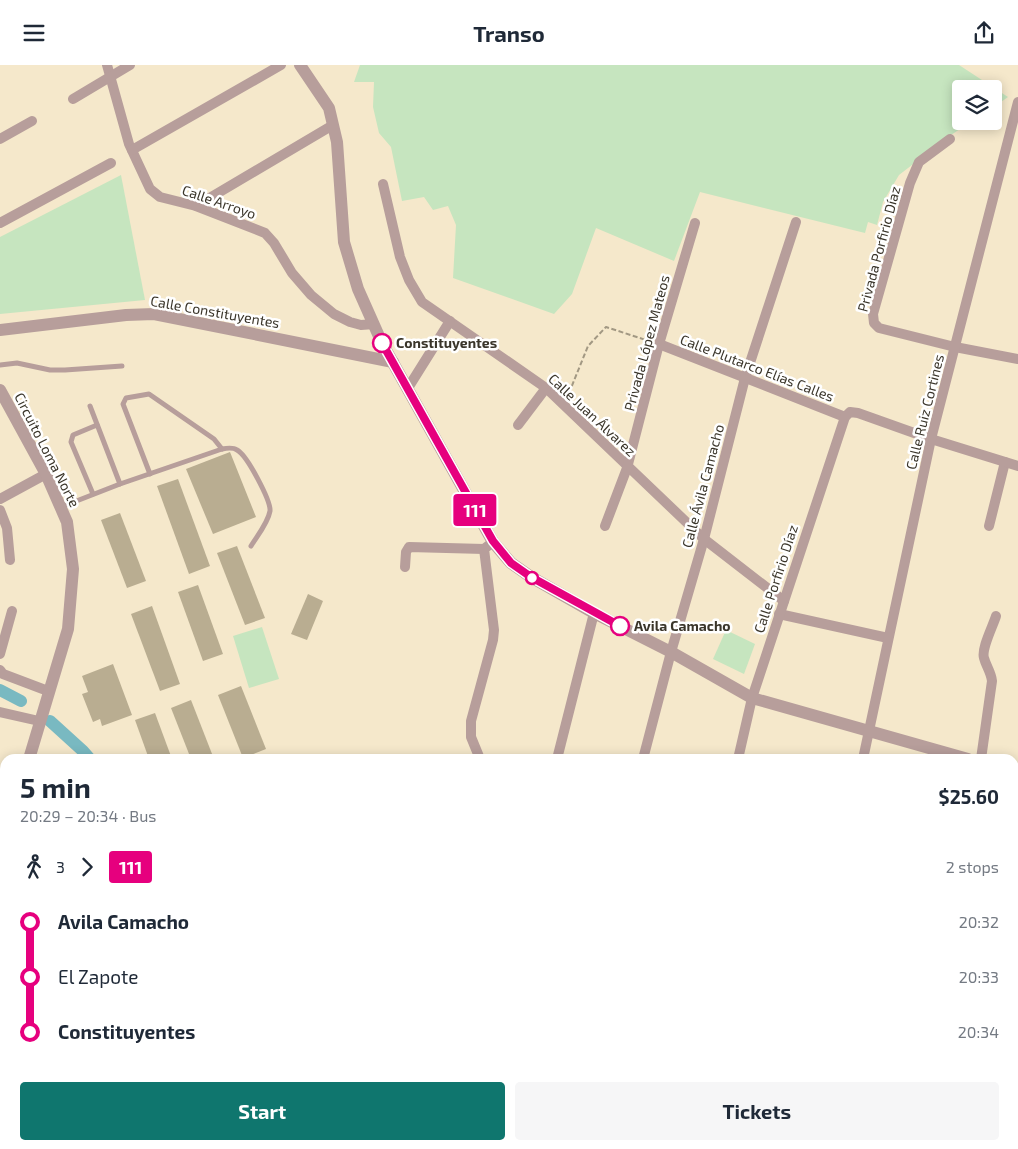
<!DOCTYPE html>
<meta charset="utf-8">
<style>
body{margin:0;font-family:"Exo 2",sans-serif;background:#f6f6f7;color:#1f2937;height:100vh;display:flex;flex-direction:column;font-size:19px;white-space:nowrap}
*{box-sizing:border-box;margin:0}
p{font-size:16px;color:#747a83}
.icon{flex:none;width:28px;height:28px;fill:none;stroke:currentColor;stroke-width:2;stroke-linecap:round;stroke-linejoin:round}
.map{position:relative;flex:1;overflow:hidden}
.sheet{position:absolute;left:0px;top:689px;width:1019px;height:396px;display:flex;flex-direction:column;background:#fff;border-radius:15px 15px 0 0;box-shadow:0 2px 12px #0003}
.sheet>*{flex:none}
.badge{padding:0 10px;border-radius:4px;font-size:18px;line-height:32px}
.buttons{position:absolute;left:952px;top:15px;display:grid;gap:10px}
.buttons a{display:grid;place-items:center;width:50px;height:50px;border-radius:5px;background:#fff;box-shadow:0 2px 12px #0003;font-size:25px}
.map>.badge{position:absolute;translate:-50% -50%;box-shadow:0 0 0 2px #fff}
.legs{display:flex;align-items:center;gap:8px;height:55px;padding:0 20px;font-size:16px}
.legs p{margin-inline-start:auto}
.headline{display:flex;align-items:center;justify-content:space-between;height:85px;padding:0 20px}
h1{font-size:28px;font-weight:700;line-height:38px}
.primary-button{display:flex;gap:10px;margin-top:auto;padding:10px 20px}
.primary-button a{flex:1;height:58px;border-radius:5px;background:#0f766e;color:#fff;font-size:20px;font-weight:700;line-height:58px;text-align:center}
.primary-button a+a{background:#f6f6f7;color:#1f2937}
ul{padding:0 20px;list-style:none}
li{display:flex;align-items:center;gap:18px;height:55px;font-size:19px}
li i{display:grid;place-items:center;width:8px;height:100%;margin:0 6px;background:currentColor}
li i::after{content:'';width:12px;height:12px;margin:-6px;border:4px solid;border-radius:50%;background:#fff}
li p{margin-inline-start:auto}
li:first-child i{background:linear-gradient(#0000 50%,currentColor 0)}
li:last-child i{background:linear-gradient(currentColor 50%,#0000 0)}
header{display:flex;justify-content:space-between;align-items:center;height:65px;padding:0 20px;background:#fff;font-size:22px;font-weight:700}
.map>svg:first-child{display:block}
.green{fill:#c6e5bf}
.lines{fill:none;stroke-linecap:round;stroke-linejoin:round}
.canal{stroke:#79b9c1;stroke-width:12}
.building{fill:#b9ad91}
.path{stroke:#a29883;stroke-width:2;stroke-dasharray:5 2.5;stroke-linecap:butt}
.service{stroke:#b79e9b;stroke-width:5}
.minor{stroke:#b79e9b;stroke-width:10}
.tertiary{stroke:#b79e9b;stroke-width:12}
.line-1-casing{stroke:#fff;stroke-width:11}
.line-1{stroke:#e6007e;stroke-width:8}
.stop-1-dot{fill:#fff;stroke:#e6007e;stroke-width:2.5}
.labels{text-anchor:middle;stroke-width:5;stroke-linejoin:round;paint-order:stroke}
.street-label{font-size:14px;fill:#3a352a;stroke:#fff}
.stop-label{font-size:14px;font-weight:bold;fill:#3a352a;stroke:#fff;text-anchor:start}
</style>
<header><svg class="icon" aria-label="menu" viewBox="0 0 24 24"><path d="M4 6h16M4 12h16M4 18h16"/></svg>Transo<svg class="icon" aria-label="share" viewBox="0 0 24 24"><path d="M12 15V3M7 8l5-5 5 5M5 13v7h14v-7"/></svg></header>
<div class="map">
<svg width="1018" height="1084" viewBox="0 0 1018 1084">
<rect width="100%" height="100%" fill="#f5e8cb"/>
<!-- green -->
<g class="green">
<path d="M360,0H959L1008,32L994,42V24H961V56H972L951,70L899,110L883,137L877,160L868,157L865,168L700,127L674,196L596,163L572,229L554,249L453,213L456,160L448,141L433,145L424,132L402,136L391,82L379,68L373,42L374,17H354Z"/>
<path d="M121,110L145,235L0,249V172Z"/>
<path d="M262,562L279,614L249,623L233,571Z"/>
<path d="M726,565L755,579L744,609L713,594Z"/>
<path d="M1018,925V1084H984L968,1080H1014V934Z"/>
</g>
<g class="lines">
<!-- canal -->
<g class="canal">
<path d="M0,625L21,636"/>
<path d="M50,656L83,686L90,694"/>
<path d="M479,1080L485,1084"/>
</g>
</g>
<!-- building -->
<g class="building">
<path d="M230,387L256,452L213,469L186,404Z"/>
<path d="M178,414L210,501L189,509L157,421Z"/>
<path d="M120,448L146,516L127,523L101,455Z"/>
<path d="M237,481L265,553L245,560L217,488Z"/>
<path d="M198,520L223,589L203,596L178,527Z"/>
<path d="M308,529L323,536L307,575L291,569Z"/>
<path d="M152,541L180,619L160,626L131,549Z"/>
<path d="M113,599L132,650L102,661L100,654L93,657L82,629L88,627L82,611Z"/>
<path d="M241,621L266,684L243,693L218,630Z"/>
<path d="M191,635L214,694H191L171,643Z"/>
<path d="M155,648L172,694H149L135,655Z"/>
<path d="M118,1080H188L189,1084H119Z"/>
<path d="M205,1080H266L267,1084H206Z"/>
<path d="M309,1080H362L358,1084H304Z"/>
</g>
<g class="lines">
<!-- path -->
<path class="path" d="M569,328L588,281L606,262L649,276"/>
<!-- service -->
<g class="service">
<path d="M0,300L17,298L50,305H65L122,301"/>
<path d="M150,409L123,339L126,333L149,329L214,374L222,384"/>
<path d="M120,419L222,384C227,383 233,382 237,385C247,390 271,436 270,446C268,458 257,471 251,481"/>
<path d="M93,429L71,377L73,370L97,360"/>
<path d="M61,442L120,419L90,341"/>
<path d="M1014,985L1018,973"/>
<path d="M1014,998L1018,999"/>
<path d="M1014,1063L1018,1065"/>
<path d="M969,1084L971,1080"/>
</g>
<!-- minor -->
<g class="minor">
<path d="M107,0L129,79L150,124L160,132L196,141L265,168L274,178L292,208L311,230L334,249L350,257L361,260L374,259"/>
<path d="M73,34L130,0"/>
<path d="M0,74L32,56"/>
<path d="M950,74L919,97L910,118L873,249L874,258L879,263L955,282L1018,294"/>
<path d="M132,85L281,0"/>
<path d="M383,119L400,192L409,215L422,237L546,323L704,474L784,536"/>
<path d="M196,141L333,60"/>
<path d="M0,158L111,98"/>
<path d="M659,279L845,352"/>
<path d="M408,323L450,256"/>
<path d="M518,360L546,323"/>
<path d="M0,434L46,409"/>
<path d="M0,445L7,463L10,495"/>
<path d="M605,461L627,403L659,279L695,158"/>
<path d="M989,461L1005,397"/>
<path d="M405,502L406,487L409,482L484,484"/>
<path d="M779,549L888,573"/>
<path d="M0,589L12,546"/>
<path d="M0,605L3,609L48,626"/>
<path d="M0,647L39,656"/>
<path d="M480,694L471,672V656L493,575L494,565L484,484L493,477"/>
<path d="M557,694L594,548"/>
<path d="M643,694L671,587L704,474L745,313L796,157"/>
<path d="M738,694L752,633L845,352L850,347L858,348L931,374L1018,401"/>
<path d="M863,694L931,374L1018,37"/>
<path d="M981,694L992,616C991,607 986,601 984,593C981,584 993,561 996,551"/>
<path d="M0,738L5,739"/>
<path d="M0,831H5"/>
<path d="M1014,861L1018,862"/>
<path d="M0,914L5,915"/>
<path d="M0,998L5,999"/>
<path d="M193,1080L194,1084"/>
<path d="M273,1080V1084"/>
<path d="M621,1080L631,1084"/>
<path d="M669,1080L682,1084"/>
<path d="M919,1080L935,1084"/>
<path d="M288,1084L291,1080"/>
<path d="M368,1084L370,1080"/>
<path d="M543,1084L544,1080"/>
<path d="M566,1084L567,1080"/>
<path d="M641,1084L643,1080"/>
<path d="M770,1084L771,1080"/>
<path d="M836,1084L837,1080"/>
<path d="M903,1084L904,1080"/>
</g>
<!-- tertiary -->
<g class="tertiary">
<path d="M300,0L329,43L337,77L344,177L358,224L382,278L493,477L511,498L531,512L594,548L671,587L752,633L968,694"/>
<path d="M0,265L126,250L154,249L393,297"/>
<path d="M0,325L46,409L67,457L73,504L68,564L29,694"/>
<path d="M1014,706L1018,707"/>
<path d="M101,1080L102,1084"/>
</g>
</g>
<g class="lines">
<!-- line-1 casing -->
<g class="line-1-casing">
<path id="line-1" d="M382,278L493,476L511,498L531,512L620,561"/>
</g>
<!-- line-1 -->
<use href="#line-1" class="line-1"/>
</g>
<!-- markers -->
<g class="stop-1-dot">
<circle cx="382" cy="278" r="9"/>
<circle cx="532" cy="513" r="6"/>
<circle cx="620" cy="561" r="9"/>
</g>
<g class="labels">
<!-- street labels -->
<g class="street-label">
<text transform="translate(219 137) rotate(19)" y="5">Calle Arroyo</text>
<text transform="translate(879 184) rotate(-75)" y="5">Privada Porfirio Díaz</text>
<text transform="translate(215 247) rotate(10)" y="5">Calle Constituyentes</text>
<text transform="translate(647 278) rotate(-75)" y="5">Privada López Mateos</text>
<text transform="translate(757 303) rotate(21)" y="5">Calle Plutarco Elías Calles</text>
<text transform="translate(925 347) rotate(-76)" y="5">Calle Ruiz Cortines</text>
<text transform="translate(592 350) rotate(43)" y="5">Calle Juan Álvarez</text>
<text transform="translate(47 385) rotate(63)" y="5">Circuito Loma Norte</text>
<text transform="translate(703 421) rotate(-75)" y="5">Calle Ávila Camacho</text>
<text transform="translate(776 514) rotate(-72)" y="5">Calle Porfirio Díaz</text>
</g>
<!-- stop labels -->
<g class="stop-label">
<text x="396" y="283">Constituyentes</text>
<text x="634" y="566">Avila Camacho</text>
</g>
</g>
</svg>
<div class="buttons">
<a><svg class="icon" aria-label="layers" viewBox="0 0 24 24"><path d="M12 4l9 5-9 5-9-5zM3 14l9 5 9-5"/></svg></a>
</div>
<b class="badge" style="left:475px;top:445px;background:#e6007e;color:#fff">111</b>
<section class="sheet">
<div class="headline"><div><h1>5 min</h1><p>20:29 – 20:34 · Bus</p></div><b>$25.60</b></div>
<div class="legs"><svg class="icon" aria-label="walk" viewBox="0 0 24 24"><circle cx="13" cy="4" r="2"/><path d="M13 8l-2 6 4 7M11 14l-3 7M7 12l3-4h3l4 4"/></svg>3<svg class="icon" aria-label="forward" viewBox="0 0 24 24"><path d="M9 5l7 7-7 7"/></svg><b class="badge" style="background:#e6007e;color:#fff">111</b><p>2 stops</p></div>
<ul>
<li><i style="color:#e6007e"></i><b>Avila Camacho</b><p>20:32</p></li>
<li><i style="color:#e6007e"></i><span>El Zapote</span><p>20:33</p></li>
<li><i style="color:#e6007e"></i><b>Constituyentes</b><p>20:34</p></li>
</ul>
<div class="primary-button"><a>Start</a><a>Tickets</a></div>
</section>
</div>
